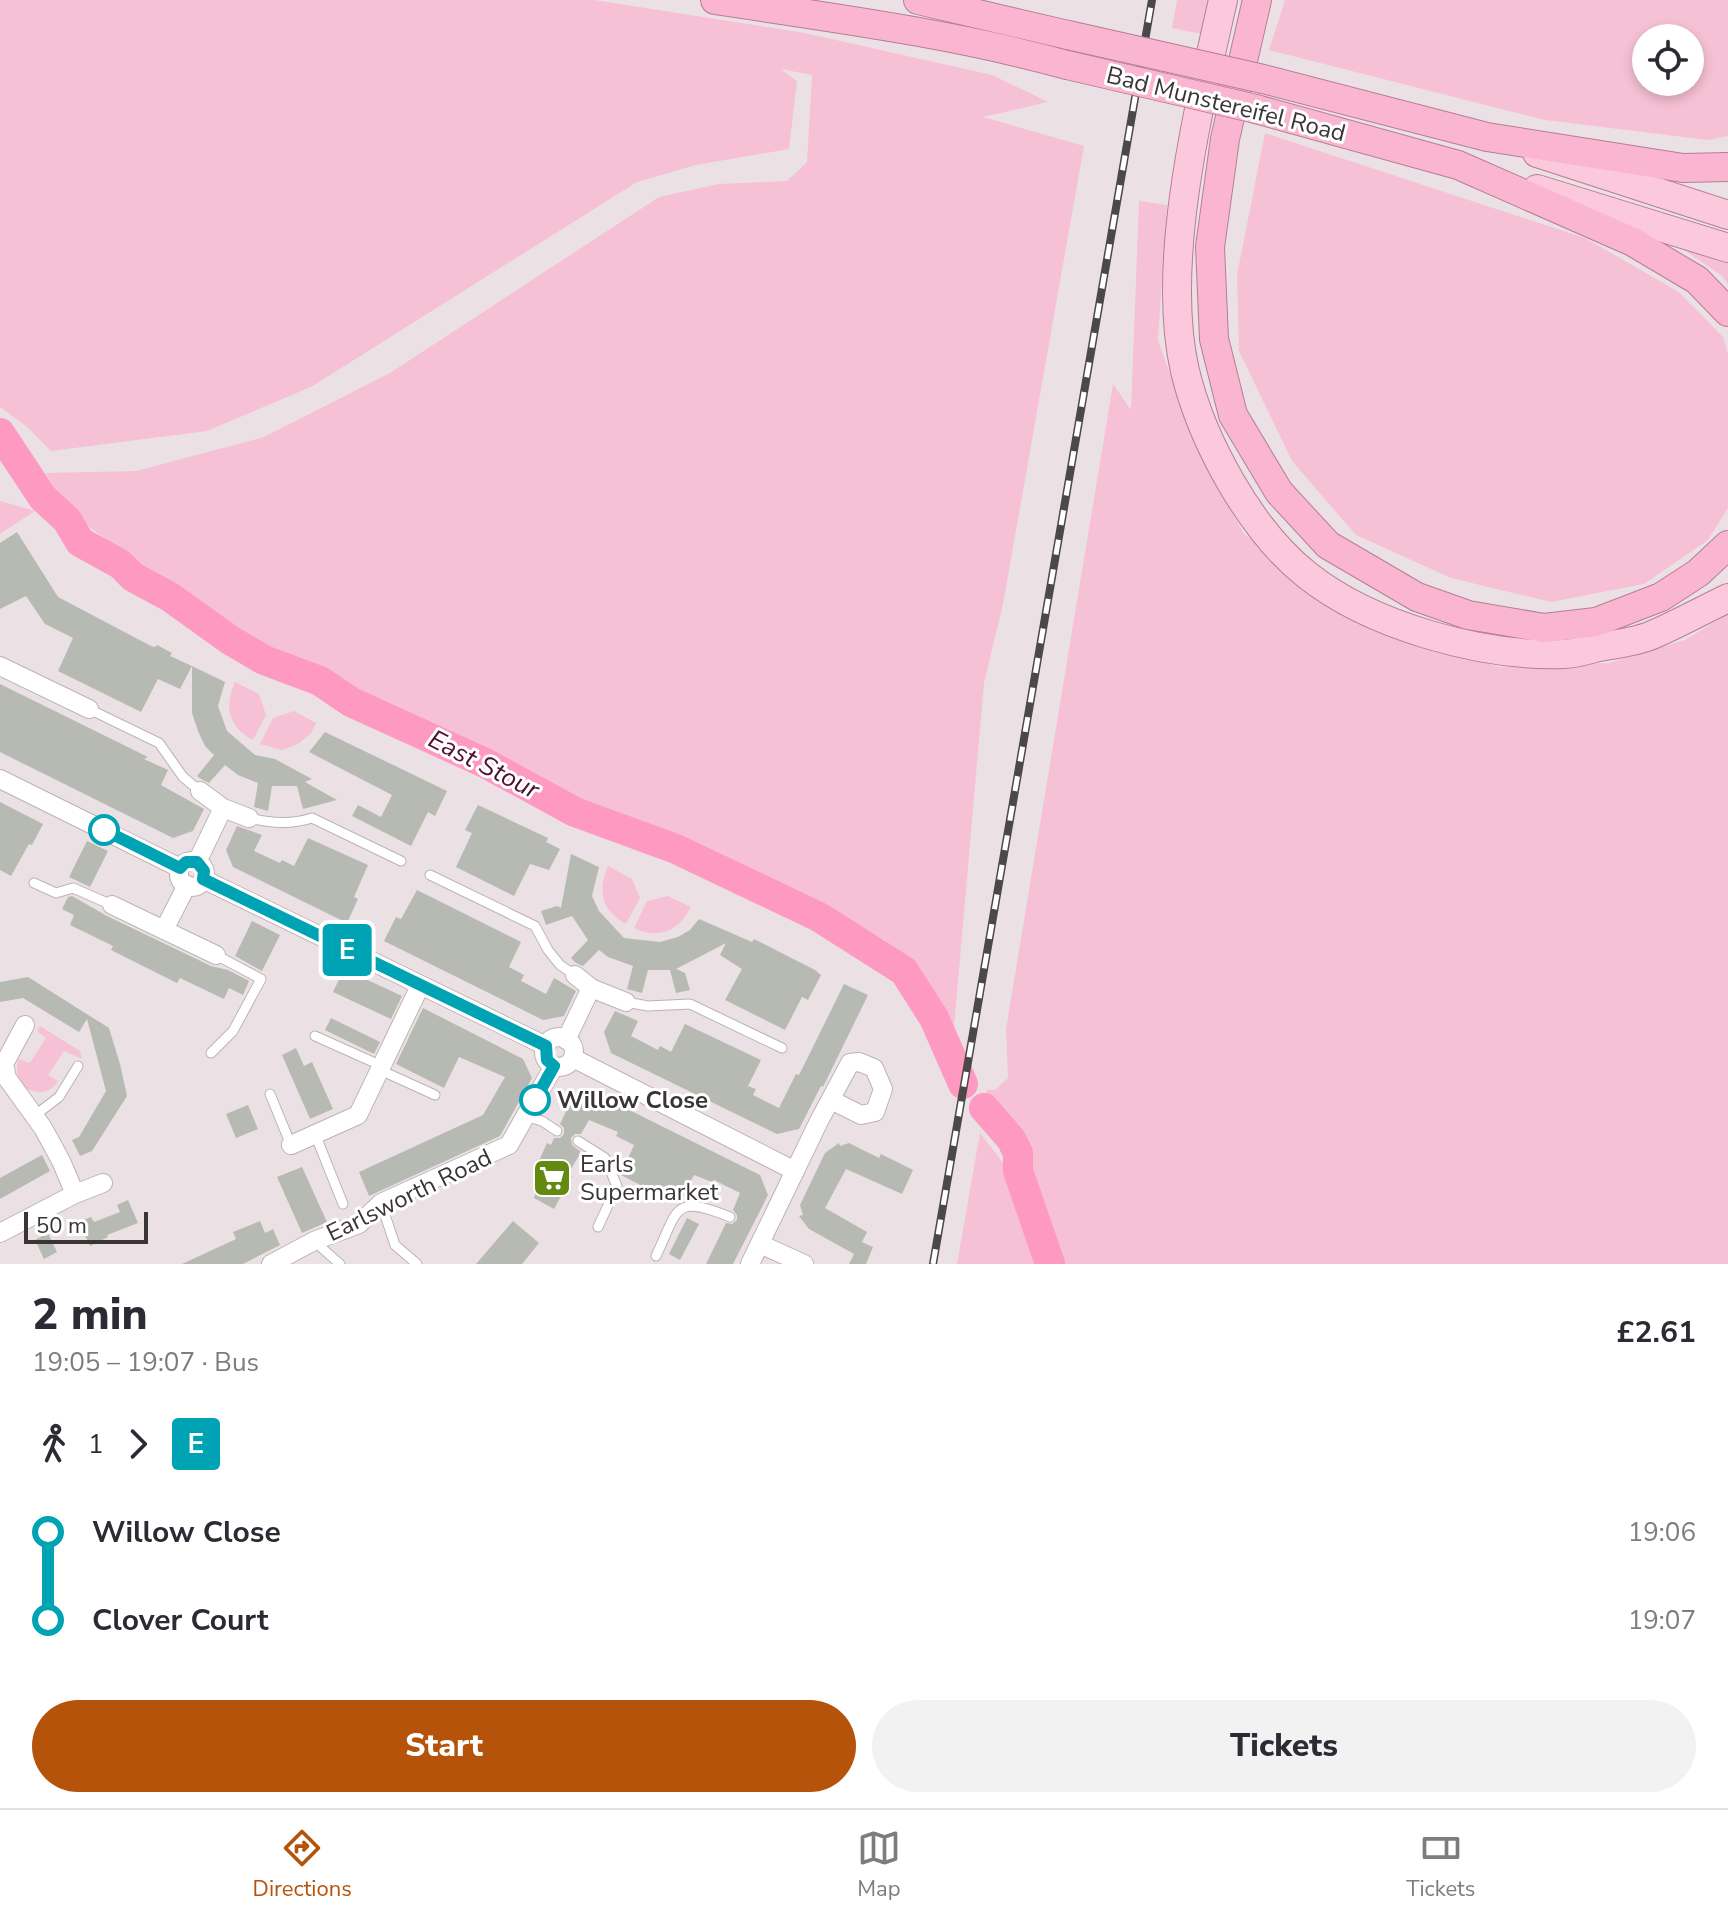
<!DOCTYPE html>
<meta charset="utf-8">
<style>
body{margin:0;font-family:"Nunito Sans",sans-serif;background:#f2f2f3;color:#2b2b33;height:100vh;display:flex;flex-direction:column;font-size:30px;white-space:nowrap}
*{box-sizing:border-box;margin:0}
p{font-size:26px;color:#7c7c81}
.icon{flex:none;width:44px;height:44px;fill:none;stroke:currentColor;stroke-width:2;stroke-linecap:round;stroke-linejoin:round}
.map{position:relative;height:1264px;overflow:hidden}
.panel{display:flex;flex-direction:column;background:#fff;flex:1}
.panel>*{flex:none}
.badge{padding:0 16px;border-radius:6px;font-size:28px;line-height:52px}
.tools{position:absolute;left:1632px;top:24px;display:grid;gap:16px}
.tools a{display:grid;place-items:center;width:72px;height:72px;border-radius:50%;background:#fff;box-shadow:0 4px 12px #0003;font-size:40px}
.scale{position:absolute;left:24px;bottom:20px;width:124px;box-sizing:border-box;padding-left:8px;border:4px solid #393537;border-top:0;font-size:22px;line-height:28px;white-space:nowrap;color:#393537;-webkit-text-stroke:6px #fff;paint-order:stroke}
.map>.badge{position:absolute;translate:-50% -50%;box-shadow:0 0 0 4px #fff}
.legs{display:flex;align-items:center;gap:12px;height:88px;padding:0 32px;font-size:26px}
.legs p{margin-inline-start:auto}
.headline{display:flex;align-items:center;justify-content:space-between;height:136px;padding:0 32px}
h1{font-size:44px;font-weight:800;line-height:60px}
.cta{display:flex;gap:16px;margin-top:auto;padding:16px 32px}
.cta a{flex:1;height:92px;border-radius:48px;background:#b45309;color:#fff;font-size:32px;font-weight:800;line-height:92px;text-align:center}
.cta a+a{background:#f2f2f3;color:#2b2b33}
ul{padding:0 32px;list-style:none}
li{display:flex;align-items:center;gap:28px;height:88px;font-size:30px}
li i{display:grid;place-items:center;width:12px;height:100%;margin:0 10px;background:currentColor}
li i::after{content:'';width:20px;height:20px;margin:-10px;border:6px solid;border-radius:50%;background:#fff}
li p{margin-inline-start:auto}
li:first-child i{background:linear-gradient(#0000 50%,currentColor 0)}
li:last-child i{background:linear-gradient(currentColor 50%,#0000 0)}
.tab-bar{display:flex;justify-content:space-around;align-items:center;height:112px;border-top:2px solid #e1e1e2;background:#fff;font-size:22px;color:#7c7c81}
.tab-bar a{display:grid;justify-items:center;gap:4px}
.tab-bar .active{color:#b45309}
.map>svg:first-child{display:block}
.green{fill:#f6c1d4;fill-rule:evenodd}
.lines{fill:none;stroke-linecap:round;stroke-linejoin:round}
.river{stroke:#fe99c1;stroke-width:30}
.building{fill:#b6bab2}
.service-casing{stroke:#bdb3b6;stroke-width:11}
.minor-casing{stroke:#bdb3b6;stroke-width:20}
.primary-casing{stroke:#b67d93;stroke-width:30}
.trunk-casing{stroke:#b67d93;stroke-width:30}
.service{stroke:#fff;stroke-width:9}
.minor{stroke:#fff;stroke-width:18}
.primary{stroke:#fbc8dc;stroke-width:28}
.trunk{stroke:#fab6d0;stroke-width:28}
.rail-casing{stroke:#4c4749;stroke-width:8}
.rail{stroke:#fff;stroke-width:5;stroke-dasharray:15;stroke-linecap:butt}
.trunk-bridge-casing{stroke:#b67d93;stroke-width:30;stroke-linecap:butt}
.trunk-bridge{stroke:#fab6d0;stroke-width:28}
.line-1-casing{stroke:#fff;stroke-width:18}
.line-1{stroke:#00a3b4;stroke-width:12}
.stop-1-dot{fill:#fff;stroke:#00a3b4;stroke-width:4}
.labels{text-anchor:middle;stroke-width:6;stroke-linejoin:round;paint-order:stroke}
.street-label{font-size:24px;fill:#393537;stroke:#fff}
.stop-label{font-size:24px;font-weight:bold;fill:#393537;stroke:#fff;text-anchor:start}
.poi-label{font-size:24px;fill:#393537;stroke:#fff;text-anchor:start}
.water-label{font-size:26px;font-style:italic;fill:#4e112e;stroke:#fff}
</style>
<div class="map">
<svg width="1728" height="1264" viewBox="0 0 1728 1264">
<rect width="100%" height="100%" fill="#ebe1e4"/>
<!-- green -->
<g class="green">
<path d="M0,0H594L805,33L992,75L1048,102L983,117L1084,146L1003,604L984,683L954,1027L885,940L617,814L574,802L486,751L267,650L223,624L66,510L46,473L136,471L264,437L390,373L659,197L719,184L787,181L807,162L812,75L781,69L797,81L789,149L696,165L637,182L311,387L207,431L51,451L26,426L0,407Z"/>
<path d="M1177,0H1208L1202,34L1172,28Z"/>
<path d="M1285,0H1728V136L1708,140L1545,120L1269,50ZM1646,38H1690V82H1646Z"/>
<path d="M1265,133L1585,238L1679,292L1723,337L1728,354V508L1708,540L1644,584L1551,602L1451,578L1356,535L1292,461L1239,351L1237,275Z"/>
<path d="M1139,201L1167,205L1158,340L1196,447L1244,534L1374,630L1499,667L1609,663L1685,640L1728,614V1264H1057L1027,1175L1025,1154L986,1099L987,1090H995L1008,1078L1006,1029L1113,384L1131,410Z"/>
<path d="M1674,243L1728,260V284L1722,276Z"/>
<path d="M0,501L35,511L0,534Z"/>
<path d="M235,682L259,694L266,715L253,740C228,727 224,706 235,682Z"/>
<path d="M294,711L316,723L311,733L298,744L282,750L260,744L273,718Z"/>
<path d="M608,866L632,879L640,898L626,924C602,911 597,892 608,866Z"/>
<path d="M668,896L691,907C679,931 658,940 634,928L647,901Z"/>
<path d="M40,1026L80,1051L82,1059L64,1051L48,1075L58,1081C50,1094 37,1095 24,1087C17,1078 15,1069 19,1059L30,1063L46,1038L37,1031Z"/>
<path d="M980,1133L1004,1164L1039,1264H957Z"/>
</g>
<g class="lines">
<!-- river -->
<g class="river">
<path d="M0,433L43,498L67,520L80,542L120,564L133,577L170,597L230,640L264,660L320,681L351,702L485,763L575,812L676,849L819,917L904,971L934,1018L963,1084"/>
<path d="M984,1108L1011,1139L1018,1153V1171L1050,1264"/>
</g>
</g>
<!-- building -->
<g class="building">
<path d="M17,532L58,597L151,646L155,647L157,645L172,653L170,656L192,666L180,689L158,679L141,712L58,671L73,638L45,624L26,596L0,609V543Z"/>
<path d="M192,666L225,682L218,706L227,731L255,755L275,759L312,779L305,782L337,800L303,809L297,786H272L268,811L254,807L258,783L238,775L225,765L209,783L201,779L197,776L214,755L205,746L198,731L192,713Z"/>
<path d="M0,684L148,757L144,759L168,770L161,785L204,809L193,831L173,838L0,752Z"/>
<path d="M325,732L447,791L435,816L428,812L411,846L352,816L358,805L381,817L392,795L309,752Z"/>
<path d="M0,802L43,824L32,845L29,844L11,876L0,870Z"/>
<path d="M478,805L548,838L546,842L560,849L549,870L530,864L514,896L456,867L472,833L465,830Z"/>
<path d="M237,826L262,835L254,851L280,863L282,860L294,866L308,838L368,865L354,897L358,899L347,923L233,867L226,850Z"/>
<path d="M87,841L108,851L90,887L69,877Z"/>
<path d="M571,854L599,867L592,896L599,911L624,938L660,942L678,937L690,930L699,919L752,942L754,939L815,970L821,975L808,1000L802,997L785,1030L725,1000L742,969L720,955L726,943L676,969L685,973L690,990L676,993L670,970H648L642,993L627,989L633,966L608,957L599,950L583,966L576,963L571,958L588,940L572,916L546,925L541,911L557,906L561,908Z"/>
<path d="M417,890L521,942L509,967L524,975L521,981L546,994L554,978L576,991L564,1016L543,1020L384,941L396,917L401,919Z"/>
<path d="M72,896L107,916L211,966L228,970L249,981L243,995L229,988L224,999L180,978L177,983L111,950L113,946L70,925L74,915L62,909L68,897Z"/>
<path d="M252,921L280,935L262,971L235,956Z"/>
<path d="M344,969L402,996L391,1019L333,992Z"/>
<path d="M28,977L109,1028L120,1064L127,1096L92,1151L80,1156L72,1140L79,1137L106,1091L87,1019L79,1032L23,998L0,1002V982Z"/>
<path d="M844,984L868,995L827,1079L823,1087L821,1086L799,1129L777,1134L611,1053L604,1032L615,1011L638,1021L631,1036L658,1050L660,1046L671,1052L685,1024L761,1060L748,1086L756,1089L753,1095L779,1108L796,1074L799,1075L808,1057Z"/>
<path d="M423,1008L523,1059L532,1078L500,1136L369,1196L359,1172L483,1115L505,1077L459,1057L444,1088L396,1064Z"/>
<path d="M331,1018L380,1042L374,1054L325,1030Z"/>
<path d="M296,1048L304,1066L312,1062L333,1109L310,1119L282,1055Z"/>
<path d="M593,1092L760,1175L768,1195L733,1264H706L726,1223L732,1224L737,1220V1215L733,1210L740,1193L714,1180L712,1182L694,1175L681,1201L677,1203L656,1193L621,1175L634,1145L616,1136L618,1132L589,1120L581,1134H575L571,1138L572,1145L581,1152L568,1174L572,1176L554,1209L534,1198L546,1164L539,1161L547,1143L551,1145L554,1138H560L564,1134V1128L560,1124L572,1099Z"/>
<path d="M248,1105L258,1129L236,1138L226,1114Z"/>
<path d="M839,1143L840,1146L849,1143L879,1158L881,1154L913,1170L902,1194L846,1169L825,1208L867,1232L862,1242L873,1247L866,1264H849L854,1254L809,1229L799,1216L803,1215L800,1205L825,1153Z"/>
<path d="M42,1155L50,1171L0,1199V1178Z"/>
<path d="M302,1167L327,1222L302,1233L277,1177Z"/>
<path d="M128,1200L138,1223L107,1235L108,1237L90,1246L79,1222L91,1217L94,1222L120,1212L117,1205Z"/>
<path d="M687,1218L699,1224L680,1260L669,1254Z"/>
<path d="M260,1221L265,1233L273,1229L280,1245L243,1264H182L236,1239L233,1232Z"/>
<path d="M513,1221L539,1243L522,1264H476Z"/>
<path d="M48,1233L57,1252L44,1259L35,1240Z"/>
</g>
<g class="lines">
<!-- service casing -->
<g class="service-casing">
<g id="service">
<path d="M89,709L159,743L183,777L200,791"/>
<path d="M249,818C271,823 290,825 312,818L401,861"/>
<path d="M430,875L535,926L548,950L560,965L575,975"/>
<path d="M34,883L56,893L73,888L112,905"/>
<path d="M626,1002L648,1006L690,1004L782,1048"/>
<path d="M315,1036L382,1066"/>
<path d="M211,1053L233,1031L261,979L216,955"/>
<path d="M380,1070L435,1095"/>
<path d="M270,1094L291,1145"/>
<path d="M34,1116L59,1097L78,1066"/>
<path d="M527,1117L542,1121L557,1131"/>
<path d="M315,1134L343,1204"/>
<path d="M578,1141L605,1158L617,1186L598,1227"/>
<path d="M381,1203L395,1245L417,1264"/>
<path d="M314,1241L340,1264"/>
<path d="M656,1256C679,1208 673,1194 730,1217"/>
</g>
</g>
<!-- minor casing -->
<g class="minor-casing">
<g id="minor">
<path d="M0,666L89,709"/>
<path d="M0,779L180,868"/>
<path d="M200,791L223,808L249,818"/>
<circle cx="192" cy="874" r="13"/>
<path d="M197,862L223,808"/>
<path d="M203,879L546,1046"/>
<path d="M112,905L216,955"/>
<path d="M164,930L187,885"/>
<path d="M575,975L591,988L626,1002"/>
<path d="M25,1025L4,1064L7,1078L43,1128L61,1161L75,1194"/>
<circle cx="559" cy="1052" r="15"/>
<path d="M566,1040L591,988"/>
<path d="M573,1058L795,1171"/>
<path d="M291,1145L358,1115L420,986"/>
<path d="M0,1233L75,1194L103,1183"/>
<path d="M760,1244L804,1264"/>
<path d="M271,1264L314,1241L359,1224L381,1203L509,1145L554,1066"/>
<path d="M750,1264L819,1121L850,1063L859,1062L874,1068L883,1089L875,1112L861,1115L831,1100"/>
</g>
</g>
<!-- primary casing -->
<g class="primary-casing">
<g id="primary">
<path d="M1223,0C1199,107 1160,263 1185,371C1202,441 1250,530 1307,575C1371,626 1483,657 1563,654C1575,654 1587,650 1599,647C1616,644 1636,642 1652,635C1678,624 1703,610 1728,598"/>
<path d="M1537,153L1728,215"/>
<path d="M1537,189L1728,248"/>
</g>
</g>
<!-- trunk casing -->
<g class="trunk-casing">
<g id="trunk">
<path d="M715,0C833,18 951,33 1067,65"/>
<path d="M918,0L1068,35"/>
<path d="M1257,0L1225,139L1210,247L1214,339L1233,415L1279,492L1328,545L1417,597L1468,615L1544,628L1596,622L1661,597L1698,573L1728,545"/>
<path d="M1263,79L1487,137L1683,168L1728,167"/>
<path d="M1256,109L1458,165L1633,242L1697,280L1728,312"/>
</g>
</g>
<!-- service -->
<use href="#service" class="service"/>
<!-- minor -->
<use href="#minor" class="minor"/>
<!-- primary -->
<use href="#primary" class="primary"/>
<!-- trunk -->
<use href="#trunk" class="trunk"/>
<!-- rail casing -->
<g class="rail-casing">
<path id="rail" d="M933,1264L1152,0"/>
</g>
<!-- rail -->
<use href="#rail" class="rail"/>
<!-- trunk-bridge casing -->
<g class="trunk-bridge-casing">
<g id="trunk-bridge">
<path d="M1068,35L1263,79"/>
<path d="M1067,65L1256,109"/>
</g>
</g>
<!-- trunk-bridge -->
<use href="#trunk-bridge" class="trunk-bridge"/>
</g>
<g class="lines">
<!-- line-1 casing -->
<g class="line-1-casing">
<path id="line-1" d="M104,830L180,868L186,862H197L204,871L203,879L546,1046L547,1060L554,1066L535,1100"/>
</g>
<!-- line-1 -->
<use href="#line-1" class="line-1"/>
</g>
<!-- icons -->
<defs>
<g id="supermarket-square" transform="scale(2)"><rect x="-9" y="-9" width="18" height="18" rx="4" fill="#64890f" stroke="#fff"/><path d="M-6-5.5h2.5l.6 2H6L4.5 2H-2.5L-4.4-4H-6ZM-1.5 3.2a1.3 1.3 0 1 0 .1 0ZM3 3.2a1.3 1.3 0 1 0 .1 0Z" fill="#fff"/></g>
</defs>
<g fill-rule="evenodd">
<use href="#supermarket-square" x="552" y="1178"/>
</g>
<!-- markers -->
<g class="stop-1-dot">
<circle cx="104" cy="830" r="14"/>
<circle cx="535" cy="1100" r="14"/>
</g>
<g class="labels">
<!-- street labels -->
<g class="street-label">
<text transform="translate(1226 104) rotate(14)" y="8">Bad Munstereifel Road</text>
<text transform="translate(409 1195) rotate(-26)" y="8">Earlsworth Road</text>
</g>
<!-- stop labels -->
<g class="stop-label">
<text x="557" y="1108">Willow Close</text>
</g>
<!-- poi labels -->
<g class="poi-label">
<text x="580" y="1172">Earls<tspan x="580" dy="28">Supermarket</tspan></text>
</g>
<!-- water labels -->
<g class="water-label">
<text transform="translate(484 764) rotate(27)" y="9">East Stour</text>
</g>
</g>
</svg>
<div class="tools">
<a><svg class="icon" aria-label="locate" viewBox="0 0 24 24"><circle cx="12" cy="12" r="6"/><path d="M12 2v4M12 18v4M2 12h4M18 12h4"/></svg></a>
</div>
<div class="scale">50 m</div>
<b class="badge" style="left:347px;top:950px;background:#00a3b4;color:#fff">E</b>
</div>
<section class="panel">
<div class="headline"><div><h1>2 min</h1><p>19:05 – 19:07 · Bus</p></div><b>£2.61</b></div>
<div class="legs"><svg class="icon" aria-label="walk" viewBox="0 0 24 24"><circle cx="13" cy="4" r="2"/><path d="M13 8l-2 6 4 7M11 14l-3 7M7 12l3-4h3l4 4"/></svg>1<svg class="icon" aria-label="forward" viewBox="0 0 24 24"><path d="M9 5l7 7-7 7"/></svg><b class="badge" style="background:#00a3b4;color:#fff">E</b></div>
<ul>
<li><i style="color:#00a3b4"></i><b>Willow Close</b><p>19:06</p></li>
<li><i style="color:#00a3b4"></i><b>Clover Court</b><p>19:07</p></li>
</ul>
<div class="cta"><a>Start</a><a>Tickets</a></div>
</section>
<nav class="tab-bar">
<a class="active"><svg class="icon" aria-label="directions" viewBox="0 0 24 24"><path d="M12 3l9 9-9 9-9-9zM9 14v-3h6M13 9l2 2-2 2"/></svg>Directions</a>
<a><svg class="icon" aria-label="map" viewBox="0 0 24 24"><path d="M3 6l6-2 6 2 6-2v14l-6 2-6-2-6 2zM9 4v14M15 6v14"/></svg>Map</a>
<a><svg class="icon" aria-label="tickets" viewBox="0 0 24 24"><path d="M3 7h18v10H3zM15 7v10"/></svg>Tickets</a>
</nav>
